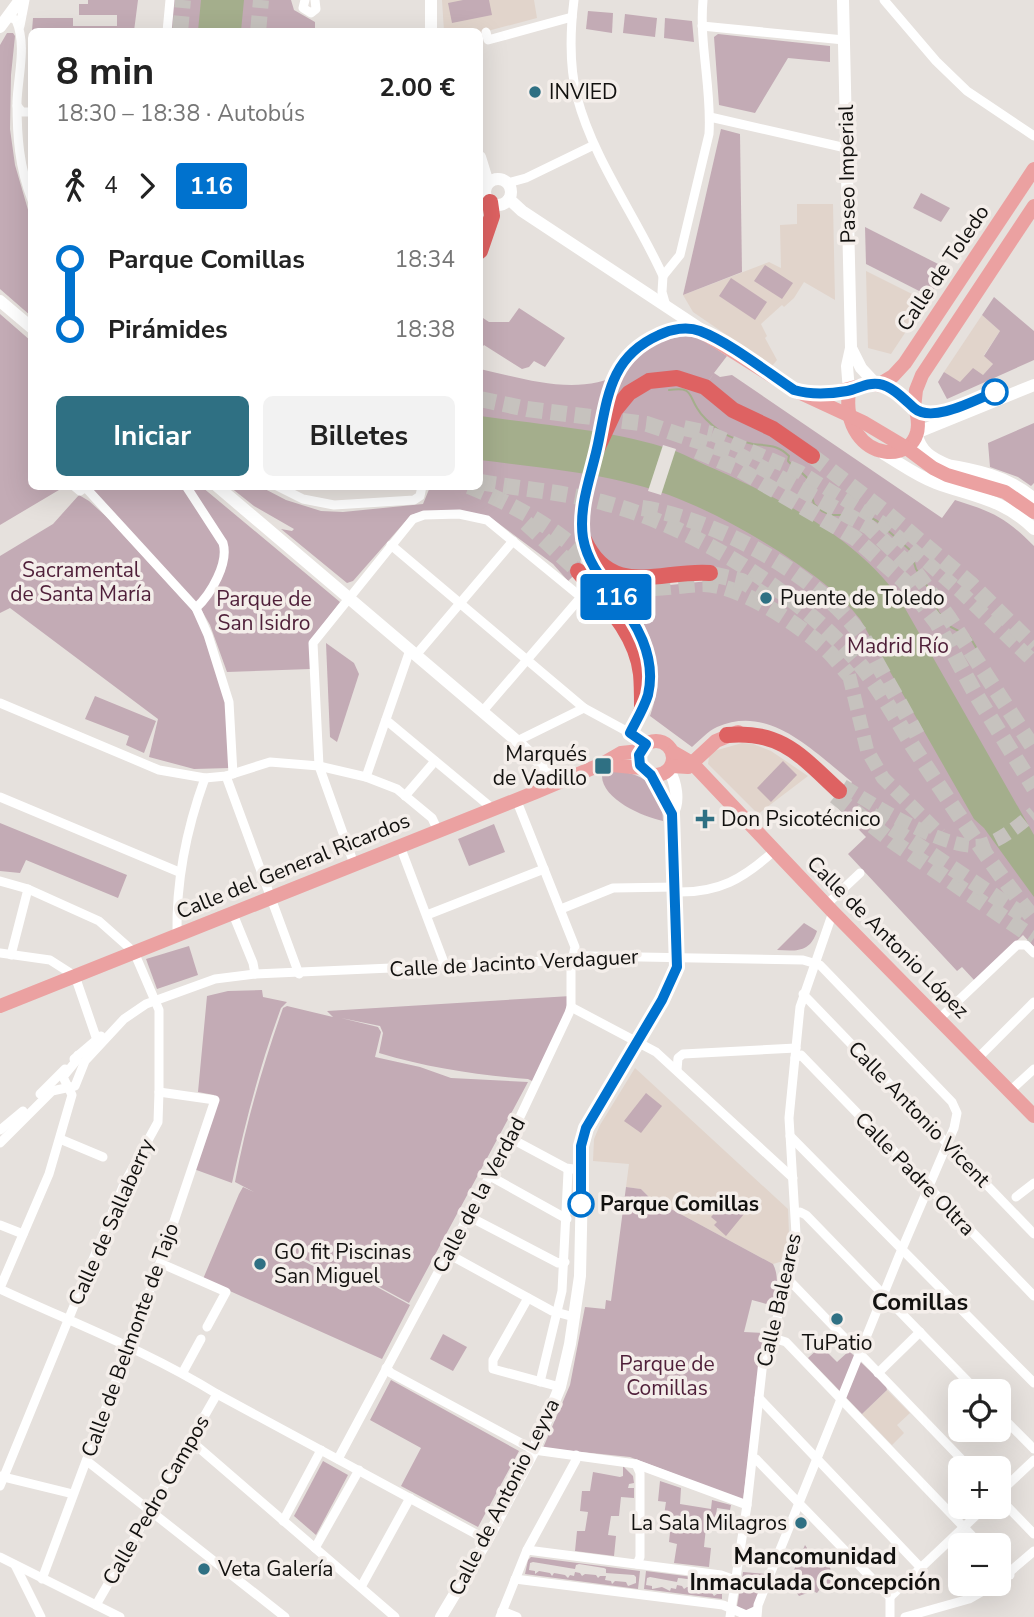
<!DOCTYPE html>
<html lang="es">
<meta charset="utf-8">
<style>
body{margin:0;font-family:"Nunito Sans",sans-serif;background:#f2f2f2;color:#222;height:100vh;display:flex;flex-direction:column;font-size:26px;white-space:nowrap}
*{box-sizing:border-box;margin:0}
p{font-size:23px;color:#767676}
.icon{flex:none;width:38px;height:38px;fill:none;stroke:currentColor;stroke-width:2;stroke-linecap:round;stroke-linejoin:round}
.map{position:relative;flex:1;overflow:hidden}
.drawer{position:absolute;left:28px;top:28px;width:455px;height:462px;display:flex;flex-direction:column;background:#fff;border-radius:10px;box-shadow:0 7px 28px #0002}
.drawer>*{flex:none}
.badge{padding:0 14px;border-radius:5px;font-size:24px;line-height:46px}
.buttons{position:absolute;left:948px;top:1379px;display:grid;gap:14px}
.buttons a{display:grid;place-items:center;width:63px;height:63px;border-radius:10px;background:#fff;box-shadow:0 7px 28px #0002;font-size:35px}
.map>.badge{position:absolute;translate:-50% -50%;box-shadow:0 0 0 4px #fff}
.legs{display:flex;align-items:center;gap:10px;height:77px;padding:0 28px;font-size:23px}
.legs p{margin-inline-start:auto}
.headline{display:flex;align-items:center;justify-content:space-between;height:119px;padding:0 28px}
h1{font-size:38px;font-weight:700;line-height:52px}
.action{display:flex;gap:14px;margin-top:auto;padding:14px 28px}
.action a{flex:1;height:80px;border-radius:10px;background:#2f7083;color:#fff;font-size:28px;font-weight:700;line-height:80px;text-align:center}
.action a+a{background:#f2f2f2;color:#222}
ul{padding:0 28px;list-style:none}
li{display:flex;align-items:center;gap:24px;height:70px;font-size:26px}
li i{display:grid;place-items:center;width:10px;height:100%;margin:0 9px;background:currentColor}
li i::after{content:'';width:18px;height:18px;margin:-9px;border:5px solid;border-radius:50%;background:#fff}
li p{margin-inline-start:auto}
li:first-child i{background:linear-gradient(#0000 50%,currentColor 0)}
li:last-child i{background:linear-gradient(currentColor 50%,#0000 0)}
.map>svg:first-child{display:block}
.built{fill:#e1d4cb}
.green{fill:#c3abb5;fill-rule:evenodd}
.water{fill:#a4ae8c}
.pier{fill:#e6e1dd}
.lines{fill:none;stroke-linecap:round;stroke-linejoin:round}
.stream{stroke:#a4ae8c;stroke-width:2}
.primary-tunnel{stroke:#c6c2be;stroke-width:14;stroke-dasharray:14 7;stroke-linecap:butt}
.highway-tunnel{stroke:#c6c2be;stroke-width:16;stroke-dasharray:16 8;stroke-linecap:butt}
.street{stroke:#fff;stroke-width:9}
.secondary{stroke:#fff;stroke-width:12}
.primary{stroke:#eba1a1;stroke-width:14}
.highway{stroke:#de6262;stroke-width:16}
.line-1-casing{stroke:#fff;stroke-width:16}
.line-1{stroke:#0072ce;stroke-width:10}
.poi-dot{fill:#2f7083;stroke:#f4eeea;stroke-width:2.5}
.stop-1-dot{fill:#fff;stroke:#0072ce;stroke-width:3.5}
.labels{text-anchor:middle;stroke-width:7;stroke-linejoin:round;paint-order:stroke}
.poi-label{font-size:21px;fill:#12110f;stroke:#f4eeea;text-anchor:start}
.street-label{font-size:21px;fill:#12110f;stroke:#f4eeea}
.park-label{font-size:21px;fill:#4f1f39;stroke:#f4eeea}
.stop-label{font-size:21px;font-weight:bold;fill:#12110f;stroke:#f4eeea;text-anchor:start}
.neighbourhood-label{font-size:23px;font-weight:bold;fill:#12110f;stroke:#f4eeea}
.quarter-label{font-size:24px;font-weight:bold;fill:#12110f;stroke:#f4eeea}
</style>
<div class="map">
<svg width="1034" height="1617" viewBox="0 0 1034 1617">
<rect width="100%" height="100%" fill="#e6e1dd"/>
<!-- built -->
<g class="built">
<path d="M442,0H534L537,18L480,33V32L444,31Z"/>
<path d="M797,204H833L835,300L804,282L794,298L784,307L782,305L761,324L767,336L765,338L777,360L772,366L693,312L683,295L769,262L781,268L780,225L797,224Z"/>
<path d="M866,271L926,301L891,354L868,348Z"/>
<path d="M982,315L1000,331L984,355L993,364L983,375L960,383L944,372Z"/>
<path d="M742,743L753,744L771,751L808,776L758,814L708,764L709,757L714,751Z"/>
<path d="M635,1068L788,1209L789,1234L783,1261L773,1264L649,1197L641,1189L626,1187L629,1164L593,1161L594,1139L600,1125Z"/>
<path d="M887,1390L910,1413L897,1425L904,1433L892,1445L862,1414Z"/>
</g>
<!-- green -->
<g class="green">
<path d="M88,0H138L134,31L32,32L30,57L33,18H73V26H117V15H79V4H88Z"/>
<path d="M173,0H291L294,10L315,22V31L170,32Z"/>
<path d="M463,0H489L492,15L452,23L448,3Z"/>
<path d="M588,11L613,13L612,33L586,29Z"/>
<path d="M625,14L657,18L655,37L623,33Z"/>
<path d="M665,18L692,21L694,42L664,38Z"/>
<path d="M7,33H13L15,36L11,75L10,129L15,165L31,220V316L0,289V45Z"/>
<path d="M718,34L830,46V62L788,58L755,113L719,105L714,37Z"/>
<path d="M721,129L740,134L742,272L683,295Z"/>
<path d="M921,193L950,208L941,222L913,208Z"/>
<path d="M865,227L948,269L929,296L866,264Z"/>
<path d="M765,265L793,283L782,299L754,281Z"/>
<path d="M731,278L767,302L755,320L719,296Z"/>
<path d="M994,297L1034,331V360L947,399L938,382L944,372L960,382L973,368L983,375L993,364L984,356L1000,331L982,315Z"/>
<path d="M519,308L565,338L545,367L534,361L529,367L522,369L484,345L480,350V316L489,322H509Z"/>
<path d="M0,314L31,341L32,486L64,487L0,525Z"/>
<path d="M686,336L699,338L727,356L714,373L720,377L732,375L942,518L955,500C993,512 1005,517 1034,546V947L1023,935L975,981L962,967L957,971L848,854L866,837L834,804L852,782C815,753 770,703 717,727C708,731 700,740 692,747L650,716C669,663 648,624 617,582L619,580L641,582L667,580L670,585L708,581L712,568C664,568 614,594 591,537L575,540L582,568L568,581L553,564L490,517L469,512L418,513L411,515L353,581L347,583L281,529L292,531L294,529L254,506L230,487H261L286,500L321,511L343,512L423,504L430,487L480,486V369C526,379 578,397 623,373C631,369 634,359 641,353C652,343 671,338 686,336ZM714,373L708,382L733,403L787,430L817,451L810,462L775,435L730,416L701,392Z"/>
<path d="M1034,423V483L1031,486L1018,477L990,467L988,443Z"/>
<path d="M93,486L202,487L340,602L310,641V669L227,672L210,625L202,611L93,490Z"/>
<path d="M79,495L89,501L109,519L196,614L227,696L230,768L194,769L149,757L158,719L10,608L0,613V556L53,524Z"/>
<path d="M326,643L354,663L359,674L337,742L330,737Z"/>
<path d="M95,696L156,721L144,753L126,745L129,736L85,719Z"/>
<path d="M783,761L797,775L771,802L757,788Z"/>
<path d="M617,771C649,775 662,789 663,821C643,817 602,799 602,776Z"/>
<path d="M0,823L127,875L118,898L26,860L20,873L0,871Z"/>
<path d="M494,824L505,852L469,866L458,839Z"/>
<path d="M804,923L817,931C810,953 796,951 777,950Z"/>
<path d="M189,946L198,975L157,989L146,959Z"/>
<path d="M262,990L263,997L287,1002L281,1008C260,1065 245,1123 232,1183L191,1168L215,1100L214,1095L198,1092L207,996L228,991Z"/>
<path d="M571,996V1007L536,1083L528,1079C477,1075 429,1068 379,1053L383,1033L380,1026L341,1018L378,1027L381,1032L375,1057L420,1067L451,1078L528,1082L409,1303L352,1272L347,1281L293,1253L294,1250L272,1240L292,1252L291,1255L348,1283L353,1274L410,1305L382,1359L203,1279L239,1194L243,1187L254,1192L235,1182C246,1122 263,1065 283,1008L287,1006L333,1017L327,1011Z"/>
<path d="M646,1093L662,1106L641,1133L624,1121Z"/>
<path d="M626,1187L641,1189L649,1197L773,1264C780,1277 775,1292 777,1307L752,1300L744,1332L764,1333L743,1500L630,1457L543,1448L570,1385L585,1307L605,1309L606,1300L611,1301Z"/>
<path d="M731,1204L744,1214L726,1236L714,1225L717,1222L711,1217L719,1208L724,1212Z"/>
<path d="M443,1334L467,1347L453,1371L430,1359Z"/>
<path d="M821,1346L837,1362L849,1351L886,1386L887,1390L862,1414L808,1358Z"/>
<path d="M391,1380L519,1451L478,1527L401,1486L421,1448L370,1420Z"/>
<path d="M323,1461L348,1475L316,1535L294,1516Z"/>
<path d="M623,1466L633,1476L634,1483L629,1484L628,1488H634V1498L621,1497L619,1516H611L608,1535L616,1536L614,1556L575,1551L577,1531H585L588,1512L580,1511L582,1491H590L593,1472L620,1477L623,1476Z"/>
<path d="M660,1481L681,1488L680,1504L711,1509L712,1500L731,1505L730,1510L717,1508L714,1528L706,1527L704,1547L711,1548L709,1567L674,1563L677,1544L669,1542L671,1523L663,1522L666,1502L658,1501Z"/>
<path d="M805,1545L807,1548V1554L828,1562C832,1567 831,1582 829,1588L820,1589L817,1593L813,1591L799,1596L794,1589L796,1586L790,1579Z"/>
<path d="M531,1557L640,1571L638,1589L525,1574L528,1560ZM533,1562L575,1569L576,1565L579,1564L604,1568L606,1569V1573L634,1575L636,1577V1583L628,1586L626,1582L615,1581L612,1584L611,1581L605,1580L606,1576H600L598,1578L596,1575L585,1574L582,1576L580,1573L575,1572L574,1576L570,1575L568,1578L565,1575L554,1573L552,1576L550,1573L539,1571L535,1574V1571L529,1570L530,1563Z"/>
<path d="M646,1571L724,1581L723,1587L693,1583V1580C687,1579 683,1578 678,1578L677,1582L650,1577L647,1578L646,1585L652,1586V1589L662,1587L670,1591L671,1588L676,1589L677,1585L682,1586L684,1589L687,1587H692V1591L699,1594L701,1592L712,1593L714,1596L717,1594H722V1599L644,1589Z"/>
<path d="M743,1572L766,1574L754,1607L746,1612L737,1606Z"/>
</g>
<!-- water -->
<g class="water">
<path d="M201,0H244L241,31H198Z"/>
<path d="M480,416C542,425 613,430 673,450C688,456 702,464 717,470C783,500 854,537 898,596L1034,835V897L984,828L974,819L860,619C839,592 811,573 783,554C747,531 709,510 669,495C609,473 543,468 480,460Z"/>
</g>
<!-- pier -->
<path class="pier" d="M663,445L676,449L661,495L648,491Z"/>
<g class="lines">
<!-- stream -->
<g class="stream">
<path d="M669,390C692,387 688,393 697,408C702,417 713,426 721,432C730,437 743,442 753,444C768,446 777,444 789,456L788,461C796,470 805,473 811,483"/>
<path d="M811,494L814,504L822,511L831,515H866L877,521L910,550L916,569L933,595L938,612L951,627L970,637L981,656"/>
</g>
<!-- primary-tunnel -->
<g class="primary-tunnel">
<path d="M712,434L800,472L881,522L961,592L1034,662"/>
<path d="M849,675L867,750L883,778L940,834"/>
<path d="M843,786C874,805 948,853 983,845C1002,840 1019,825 1034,813"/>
</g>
<!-- highway-tunnel -->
<g class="highway-tunnel">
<path d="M180,32L183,0"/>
<path d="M258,32L261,0"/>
<path d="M480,399L527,409L647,424L737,454L869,527L914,570L949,618L1034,749"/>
<path d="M684,428L712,434"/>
<path d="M697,451L737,468L855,538L904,581L937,623L975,693L1034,788"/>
<path d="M812,456L888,514L970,583L1034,646"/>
<path d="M480,482C521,489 564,492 605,503C693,526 797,592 857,661C877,684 896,719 912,745C951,804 990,864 1034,919"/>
<path d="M469,486C505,501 537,518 567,541C584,554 598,573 617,582C644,594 674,585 702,584C738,583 802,626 828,651C835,658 842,667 849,675"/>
<path d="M642,508C715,519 814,573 859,632C867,642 872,654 878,665C891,688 904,711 917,735"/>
<path d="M526,523L578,571"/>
<path d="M712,574L742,581L774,601"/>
<path d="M835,796L892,841L1034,938"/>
<path d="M872,815L1023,915"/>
</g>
<!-- street -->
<g class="street">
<path d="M305,0L303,8L311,13L316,9L315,0"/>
<path d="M574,0C570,32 569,65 577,97C594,161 636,216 663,276L662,292L666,306"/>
<path d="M884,0L936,61L967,91L1034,136"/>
<path d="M8,16L16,20C27,45 18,75 17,102C17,136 19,167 32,200"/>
<path d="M20,26L25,0"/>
<path d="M702,26L844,40"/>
<path d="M167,32L170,0"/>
<path d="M486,32L488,40L572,17"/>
<path d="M17,106L22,112H32"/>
<path d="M710,117L846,148"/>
<path d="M508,183L526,178L594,145"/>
<path d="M663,276L680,255L709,134C712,89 699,45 703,0"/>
<path d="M74,486L80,491L87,486"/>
<path d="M186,486L223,543C229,563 211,594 196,608"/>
<path d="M277,486L303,499L334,505L414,500L420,496L422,486"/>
<path d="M86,488L196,608L208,635L229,702L233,774"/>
<path d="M391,545L584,708L630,733"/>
<path d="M416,655L513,541"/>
<path d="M0,703L159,770L205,778L226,776L270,762L319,766L366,777L397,789L432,818L438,831"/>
<path d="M386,720L493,809"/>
<path d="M517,741L584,708"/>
<path d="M226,776L299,974"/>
<path d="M366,777L410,650"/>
<path d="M405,796L435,761"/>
<path d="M0,797L179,872"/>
<path d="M400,846L445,965"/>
<path d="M354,864L319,766L313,643L413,519L424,515L459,514L487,520L581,597L482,712"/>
<path d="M0,881L28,889L99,921L134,952L159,1010V1092L158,1122L124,1184L0,1486"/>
<path d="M676,892C719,893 743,879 774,851"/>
<path d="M826,905L860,873"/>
<path d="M561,909L613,888L676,887"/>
<path d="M233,914L253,963L255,974"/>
<path d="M427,915L544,869"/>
<path d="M177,934C176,879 186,830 205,778"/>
<path d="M0,953L50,960L75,976L97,1040"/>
<path d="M11,955L28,889"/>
<path d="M803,994L1034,1234"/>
<path d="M571,1007L656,1052L793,1178"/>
<path d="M940,1018L1017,945H1026L1034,953"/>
<path d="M795,1058L801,1055L1034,1296"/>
<path d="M978,1058L1034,1002"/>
<path d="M74,1059L101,1036"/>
<path d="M677,1070L678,1058L683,1054L796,1048"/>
<path d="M1010,1091L1034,1069"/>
<path d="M40,1094L65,1069"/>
<path d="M0,1130L23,1111"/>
<path d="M790,1136L1034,1383"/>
<path d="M510,1138L566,1168L573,1169"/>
<path d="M60,1139L103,1157"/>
<path d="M0,1143L52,1091L75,1086L85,1061L124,1019L146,1004L215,979L255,974L573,960L586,956L803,960L820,965L952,1102L957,1113L954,1128L899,1256L771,1572L758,1605L757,1617"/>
<path d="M490,1176L567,1219"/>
<path d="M1016,1197L1034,1183"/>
<path d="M796,1214L800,1212L806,1215L977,1391"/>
<path d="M468,1216L558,1263L565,1262"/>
<path d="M0,1225L23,1234"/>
<path d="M450,1251L452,1256L552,1311L574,1317"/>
<path d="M160,1263L226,1292L207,1327"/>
<path d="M787,1278L970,1468"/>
<path d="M0,1288L49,1174L72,1095L63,1077L76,1061L78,1055"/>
<path d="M0,1289C73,1323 148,1351 217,1394L487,1540"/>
<path d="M528,1298L493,1360V1369L560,1387"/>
<path d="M770,1337L786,1342L981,1545"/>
<path d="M386,1368L391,1373L534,1450L636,1464L747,1505"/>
<path d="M183,1372L201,1339"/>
<path d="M878,1373L920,1332"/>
<path d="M540,1382L562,1291L568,1172L570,1169"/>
<path d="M759,1398L921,1568"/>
<path d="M999,1414L1034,1449"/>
<path d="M191,1441L395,1617"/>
<path d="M338,1459L510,1138L569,1013L571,1007V966L575,947L516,799"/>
<path d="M753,1459H756L890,1597V1617"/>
<path d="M87,1461L285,1617"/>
<path d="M636,1464L640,1473V1557L637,1564"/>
<path d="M0,1476L73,1494"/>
<path d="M999,1493L1034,1460"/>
<path d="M999,1498L1034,1534"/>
<path d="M283,1521L321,1450"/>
<path d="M315,1548L359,1470"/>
<path d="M527,1550L721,1575L735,1580"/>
<path d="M0,1557L120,1617"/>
<path d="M999,1564L1010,1575"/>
<path d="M15,1565L41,1617"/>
<path d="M42,1579L160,1263L215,1100L159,1092"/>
<path d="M515,1579L723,1605L746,1615L757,1610"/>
<path d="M999,1581L1034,1551"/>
<path d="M361,1587L410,1498"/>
<path d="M890,1597L985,1507"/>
<path d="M96,1605L217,1394"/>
<path d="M502,1611L517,1617"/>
<path d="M500,1617L527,1550L576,1460V1455"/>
<path d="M730,1617L747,1505L763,1361L778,1315L796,1234L789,1118L800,1007L833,912"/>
<path d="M905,1617L969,1599L995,1584"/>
</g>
<!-- secondary -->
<g class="secondary">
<path d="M431,0V32"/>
<path d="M843,0L851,348L847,366L849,391"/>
<path d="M0,27L20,0"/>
<path d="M480,157L488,183"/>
<circle cx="498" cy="192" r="13"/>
<path d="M509,199L522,211L702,330"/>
<path d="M0,301L32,328"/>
<path d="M851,348L861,368L875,383"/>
<path d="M916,411C933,413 946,413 963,406"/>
<path d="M884,454C901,464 917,476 936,483C974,497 1004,499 1034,529"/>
<path d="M940,464C973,469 1009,476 1034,499"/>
<path d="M948,465C931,458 921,452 916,433L1034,385"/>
<path d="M217,486L517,741L546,769L553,784"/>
<path d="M651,774L672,814"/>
<path d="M441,1617L487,1540L534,1450L560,1387L570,1344L580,1276L583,1137L662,1000L677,967L672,814C680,802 676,782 669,770"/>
</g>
<!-- primary -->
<g class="primary">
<path d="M880,384L893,376L905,363L1034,169"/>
<path d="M804,393C854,400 875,360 916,411C932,471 839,466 849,391"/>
<path d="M914,408L916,390L922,375L1034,206"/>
<circle cx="656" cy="758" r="17"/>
<path d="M646,744L630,733C641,709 652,690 649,663C643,614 594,588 584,542C577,510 590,479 597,448C608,404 610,358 656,336C670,329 687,326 702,332L794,390L863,422L905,447L933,468L947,475L1005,492L1034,512"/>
<path d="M673,752L692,763L833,912L1034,1116"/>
<path d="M602,764L642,768"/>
<path d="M672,766L688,767L716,741L738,732"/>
<path d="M0,1006L536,792L602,764L621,753L640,751"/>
</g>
<!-- highway -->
<g class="highway">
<path d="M480,251L492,216L490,202"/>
<path d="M597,449L615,410L629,393L649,381L677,378L705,387L733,410L773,429L812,456"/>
<path d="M584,540C612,600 661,569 710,573"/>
<path d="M578,571C604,602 636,632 641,674C642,685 642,696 642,707"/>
<path d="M727,735C782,730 802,757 839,791"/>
</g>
</g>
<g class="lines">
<!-- line-1 casing -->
<g class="line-1-casing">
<path id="line-1" d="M581,1204V1146L586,1128L662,1000L677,967L672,814L651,775L640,765L639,755L646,744L630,733C636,721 644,708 648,695C657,656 636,622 613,593C599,576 587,560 583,538C578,504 593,472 599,439C608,393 612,356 659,335C671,329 687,326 700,331C729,342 767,372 794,390C811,395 830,394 847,391C858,389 867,382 879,384C892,386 904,399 914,408C932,424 975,400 995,392"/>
</g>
<!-- line-1 -->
<use href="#line-1" class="line-1"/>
</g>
<!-- markers -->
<g class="poi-dot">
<circle cx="535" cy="92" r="7"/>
<circle cx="766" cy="598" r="7"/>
<rect x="594" y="757" width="18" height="18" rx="3.5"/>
<path d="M701.5 808.5h7v7h7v7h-7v7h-7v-7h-7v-7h7z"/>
<circle cx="260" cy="1264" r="7"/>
<circle cx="837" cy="1319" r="7"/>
<circle cx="801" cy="1523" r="7"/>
<circle cx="204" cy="1569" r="7"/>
</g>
<g class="stop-1-dot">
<circle cx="995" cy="392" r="12"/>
<circle cx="581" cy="1204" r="12"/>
</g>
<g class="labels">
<!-- poi labels -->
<g class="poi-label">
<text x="549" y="99">INVIED</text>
<text x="780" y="605">Puente de Toledo</text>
<text x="587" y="761" text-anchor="end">Marqués<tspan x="587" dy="24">de Vadillo</tspan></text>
<text x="721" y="826">Don Psicotécnico</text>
<text x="274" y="1259">GO fit Piscinas<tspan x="274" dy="24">San Miguel</tspan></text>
<text x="837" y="1350" text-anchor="middle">TuPatio</text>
<text x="787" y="1530" text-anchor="end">La Sala Milagros</text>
<text x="218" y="1576">Veta Galería</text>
</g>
<!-- street labels -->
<g class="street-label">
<text transform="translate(847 174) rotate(-91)" y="7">Paseo Imperial</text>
<text transform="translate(943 268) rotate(-56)" y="7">Calle de Toledo</text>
<text transform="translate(293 866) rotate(-22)" y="7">Calle del General Ricardos</text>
<text transform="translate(888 937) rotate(45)" y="7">Calle de Antonio López</text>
<text transform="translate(514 963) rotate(-3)" y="7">Calle de Jacinto Verdaguer</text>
<text transform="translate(919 1114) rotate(46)" y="7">Calle Antonio Vicent</text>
<text transform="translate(915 1174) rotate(46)" y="7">Calle Padre Oltra</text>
<text transform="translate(479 1195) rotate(-62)" y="7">Calle de la Verdad</text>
<text transform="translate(111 1222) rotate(-66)" y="7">Calle de Sallaberry</text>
<text transform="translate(779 1300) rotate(-77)" y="7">Calle Baleares</text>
<text transform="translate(130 1340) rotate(-70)" y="7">Calle de Belmonte de Tajo</text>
<text transform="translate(504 1497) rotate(-63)" y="7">Calle de Antonio Leyva</text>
<text transform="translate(156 1500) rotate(-60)" y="7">Calle Pedro Campos</text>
</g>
<!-- park labels -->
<g class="park-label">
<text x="81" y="577">Sacramental<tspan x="81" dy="24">de Santa María</tspan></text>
<text x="264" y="606">Parque de<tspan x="264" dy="24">San Isidro</tspan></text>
<text x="898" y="653">Madrid Río</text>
<text x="667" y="1371">Parque de<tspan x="667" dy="24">Comillas</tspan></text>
</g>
<!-- stop labels -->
<g class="stop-label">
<text x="600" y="1211">Parque Comillas</text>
</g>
<!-- neighbourhood labels -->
<g class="neighbourhood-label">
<text x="815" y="1564">Mancomunidad<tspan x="815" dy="26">Inmaculada Concepción</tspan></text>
</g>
<!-- quarter labels -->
<g class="quarter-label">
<text x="920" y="1310">Comillas</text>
</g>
</g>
</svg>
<div class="buttons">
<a><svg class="icon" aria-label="locate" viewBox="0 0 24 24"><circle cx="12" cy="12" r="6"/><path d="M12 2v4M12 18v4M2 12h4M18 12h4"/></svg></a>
<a>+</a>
<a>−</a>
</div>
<b class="badge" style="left:616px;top:597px;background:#0072ce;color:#fff">116</b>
<section class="drawer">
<div class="headline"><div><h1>8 min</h1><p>18:30 – 18:38 · Autobús</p></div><b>2.00 €</b></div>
<div class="legs"><svg class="icon" aria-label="walk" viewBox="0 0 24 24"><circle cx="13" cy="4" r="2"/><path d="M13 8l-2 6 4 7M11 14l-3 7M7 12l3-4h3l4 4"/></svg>4<svg class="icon" aria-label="forward" viewBox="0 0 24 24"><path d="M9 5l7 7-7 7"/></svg><b class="badge" style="background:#0072ce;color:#fff">116</b></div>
<ul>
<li><i style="color:#0072ce"></i><b>Parque Comillas</b><p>18:34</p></li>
<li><i style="color:#0072ce"></i><b>Pirámides</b><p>18:38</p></li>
</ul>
<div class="action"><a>Iniciar</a><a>Billetes</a></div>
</section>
</div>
